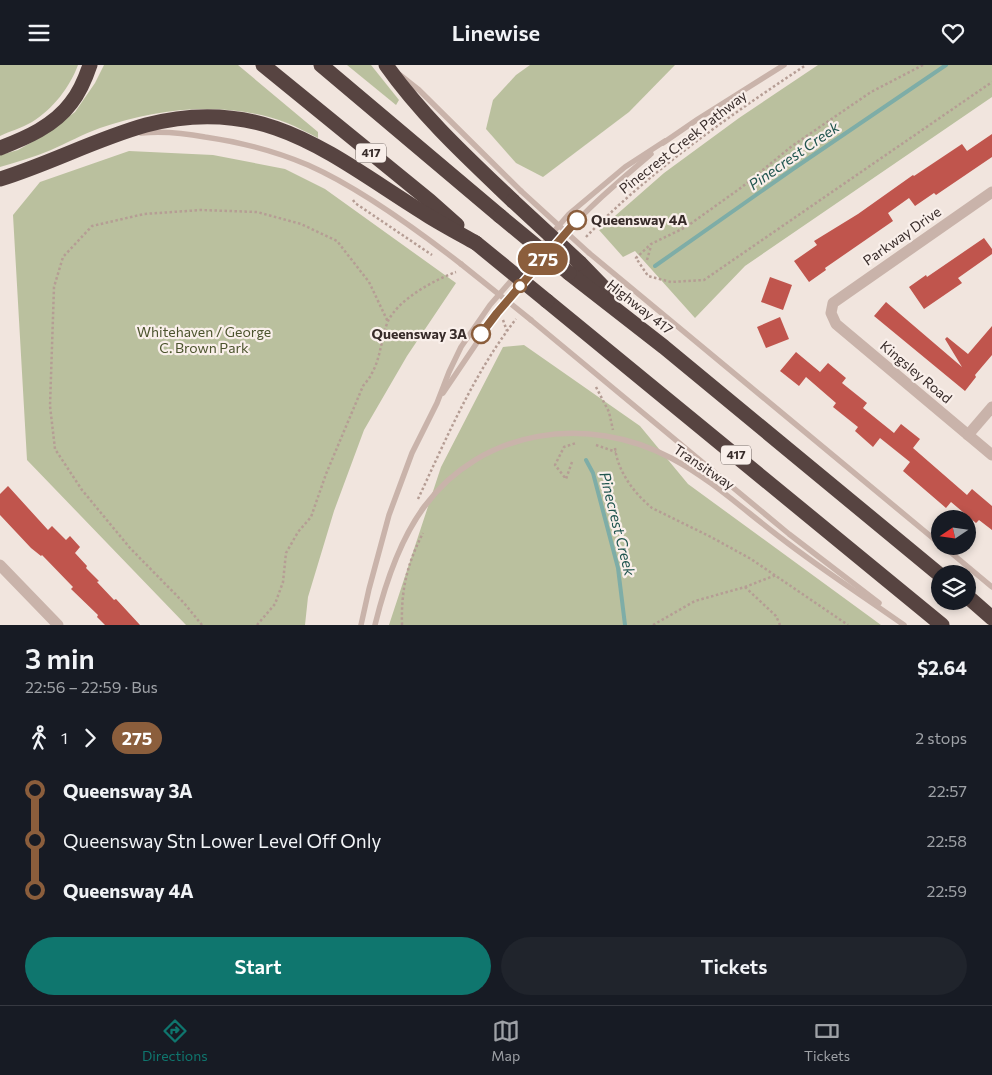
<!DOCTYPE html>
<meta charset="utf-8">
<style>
body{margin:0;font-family:Commissioner,sans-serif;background:#20242c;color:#f1f3f6;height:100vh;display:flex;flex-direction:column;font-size:19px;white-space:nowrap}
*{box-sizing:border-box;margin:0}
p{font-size:16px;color:#9ea1a6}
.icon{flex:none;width:28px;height:28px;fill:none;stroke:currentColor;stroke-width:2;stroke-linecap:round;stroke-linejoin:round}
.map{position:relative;height:560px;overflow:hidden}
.drawer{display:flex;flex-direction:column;background:#171b24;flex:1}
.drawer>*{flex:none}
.badge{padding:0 10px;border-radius:16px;font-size:18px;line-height:32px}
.needle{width:32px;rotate:257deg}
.tools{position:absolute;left:931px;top:445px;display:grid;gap:10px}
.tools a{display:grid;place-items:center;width:45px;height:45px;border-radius:50%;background:#171b24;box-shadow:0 2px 8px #0003;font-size:25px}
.map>.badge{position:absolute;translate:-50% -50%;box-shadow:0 0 0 2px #fff}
.legs{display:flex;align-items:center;gap:8px;height:55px;padding:0 25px;font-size:16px}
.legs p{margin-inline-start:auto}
.headline{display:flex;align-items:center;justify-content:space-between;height:85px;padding:0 25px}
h1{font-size:28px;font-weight:600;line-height:38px}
.action{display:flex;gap:10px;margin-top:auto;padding:10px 25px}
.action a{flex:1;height:58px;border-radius:30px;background:#0f766e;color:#fff;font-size:20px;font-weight:600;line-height:58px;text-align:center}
.action a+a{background:#20242c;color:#f1f3f6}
ul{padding:0 25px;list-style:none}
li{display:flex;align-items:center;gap:18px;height:50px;font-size:19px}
li i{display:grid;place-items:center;width:8px;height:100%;margin:0 6px;background:currentColor}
li i::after{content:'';width:12px;height:12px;margin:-6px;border:4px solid;border-radius:50%;background:#171b24}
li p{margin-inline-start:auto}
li:first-child i{background:linear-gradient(#0000 50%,currentColor 0)}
li:last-child i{background:linear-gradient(currentColor 50%,#0000 0)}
header{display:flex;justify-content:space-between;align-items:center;height:65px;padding:0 25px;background:#171b24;font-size:22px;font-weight:600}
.menu{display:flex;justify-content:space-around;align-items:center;height:70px;border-top:1px solid #363941;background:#171b24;font-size:14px;color:#9ea1a6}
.menu a{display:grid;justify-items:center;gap:2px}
.menu .active{color:#0f766e}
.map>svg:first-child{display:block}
.green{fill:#bac09e}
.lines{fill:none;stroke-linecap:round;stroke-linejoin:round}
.stream{stroke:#7eada7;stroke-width:4}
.building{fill:#c0554d}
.path{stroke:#b59d94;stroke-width:2.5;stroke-dasharray:2.5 2.5;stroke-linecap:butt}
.lane{stroke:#c9b3aa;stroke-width:5.5}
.street{stroke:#c9b3aa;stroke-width:11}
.highway{stroke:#574441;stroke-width:15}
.lane-bridge{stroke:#c9b3aa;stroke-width:5.5}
.highway-bridge{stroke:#574441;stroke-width:15}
.line-1-casing{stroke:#fff;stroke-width:11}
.line-1{stroke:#8b5e3c;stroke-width:8}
.stop-1-dot{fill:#fff;stroke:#8b5e3c;stroke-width:2.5}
.labels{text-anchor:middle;stroke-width:4.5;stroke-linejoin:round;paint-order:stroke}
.shield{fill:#f9efea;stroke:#716663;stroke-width:1}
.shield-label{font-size:12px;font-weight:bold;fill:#372b29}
.street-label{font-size:14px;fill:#372b29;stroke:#f9efea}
.stop-label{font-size:14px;font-weight:bold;fill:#372b29;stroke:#f9efea;text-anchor:start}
.park-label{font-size:14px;fill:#4c542e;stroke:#f9efea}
.water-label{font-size:15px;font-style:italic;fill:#215650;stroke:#f9efea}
</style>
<header><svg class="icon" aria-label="menu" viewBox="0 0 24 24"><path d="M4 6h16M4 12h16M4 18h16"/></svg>Linewise<svg class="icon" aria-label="heart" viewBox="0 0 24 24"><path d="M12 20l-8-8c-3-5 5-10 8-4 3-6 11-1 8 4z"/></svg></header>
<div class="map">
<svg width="992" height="560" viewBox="0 0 992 560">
<rect width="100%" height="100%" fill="#f1e5de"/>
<!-- green -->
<g class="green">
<path d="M0,0H78C70,22 53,44 32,57C22,63 10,66 0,71Z"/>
<path d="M104,0H238L318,67V73C308,68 297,62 287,58C227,35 158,43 100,63C83,69 67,78 51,85C34,92 17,97 0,102V90L18,85L46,69L75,47L95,18Z"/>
<path d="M347,0H371L399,35L396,40Z"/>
<path d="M530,0H675L629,47L543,112L516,98L486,64L493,35L516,10Z"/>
<path d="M818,0H992V32L745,201L695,253L635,186L623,192L599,165L664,108L739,53Z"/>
<path d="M129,86L213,90L285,104L325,124L456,218L407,291L364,365L334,446L308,532L305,560H186L27,395L13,150L40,117Z"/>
<path d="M524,280L640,361L688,419L881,560H389L441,402L503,282Z"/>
</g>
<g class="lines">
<!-- stream -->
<g class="stream">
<path d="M655,201L793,104L946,0"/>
<path d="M586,395L593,408L618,503L625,560"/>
</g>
</g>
<!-- building -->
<g class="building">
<path d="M992,69V92L936,130L934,128L915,141L909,133L888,148L893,156L825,203L826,205L809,217L794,196L817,180L814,176L858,149L913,110L914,111L962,79L967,86Z"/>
<path d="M984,173L992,184V189L958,213L962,218L924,244L909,222L926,210L927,212Z"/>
<path d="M770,212L792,220L783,245L761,237Z"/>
<path d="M886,237L962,302L945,274L947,272L968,289L992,261V290L975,310L976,312L965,326L874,251Z"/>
<path d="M780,252L789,274L766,283L757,262Z"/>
<path d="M796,287L820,307L828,298L846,313L842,318L867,338L863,343L894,368L901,359L920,374L913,383L967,430L972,424L992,441V465L979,455L976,458L951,437L946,443L903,406L910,397L880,373L873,382L855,366L858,362L833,342L836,338L806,312L799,321L780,306Z"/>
<path d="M8,421L48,465L52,461L66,475L70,471L80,482L75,488L87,501L86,503L99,516L97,517L114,535L116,534L140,560H105L97,552L98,550L71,524L73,522L42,490L41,491L31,483L0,450V429Z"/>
</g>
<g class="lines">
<!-- path -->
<g class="path">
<path d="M923,0L871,27L792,81L742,122L686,162L651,179L636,193L648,211L671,217L704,215L992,17"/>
<path d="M353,135L355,138L432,190"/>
<path d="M586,172C650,106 729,51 806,0"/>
<path d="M647,195L651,181"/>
<path d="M503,255L507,266"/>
<path d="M596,322L609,347L613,365"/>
<path d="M596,380L616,387"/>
<path d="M615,383C618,407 634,428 652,443L711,472L751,494L848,560"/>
<path d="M572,397L566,414L555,400L564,382L576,378"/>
<path d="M418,434C447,372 474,308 516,254"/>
<path d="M745,522L776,551L780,560"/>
<path d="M202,560L184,538L130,483L82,425L55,384L50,341L54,222L63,192L92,161L144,149L201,145L257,147L301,159L337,176L369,217L388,257"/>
<path d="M257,560L275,539L283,517L286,488L298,467L311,452L326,409L363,321C366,317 370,313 372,308C381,292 381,273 388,256C399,234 434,215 456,207"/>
<path d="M402,560C401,525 407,499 423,468"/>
<path d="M653,560L695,536L745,522L776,510"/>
</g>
<!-- lane -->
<g class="lane">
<path d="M400,10L419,25L521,126"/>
<path d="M141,68C162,66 184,68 205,72C240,77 275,86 308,100C360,123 416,164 461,199"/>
<path d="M663,78L698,54L784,0"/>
<path d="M558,177C586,144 618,117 651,89"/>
<path d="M589,188L940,479"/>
<path d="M531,255L789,469L879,538"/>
<path d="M443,328L497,248L547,190"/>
<path d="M943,481L992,522"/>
<path d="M361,560L369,524L389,450L412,388L437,338L449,307L461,282L490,240L569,149L625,102L665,76"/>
<path d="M375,560C385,519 399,476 424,442C482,363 588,349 671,393C711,414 745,446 781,473C821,504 863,531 904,560"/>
</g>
<!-- street -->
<g class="street">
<path d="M992,127L833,238L831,248L836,259L992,390"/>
<path d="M968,370L992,342"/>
<path d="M0,500L58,560"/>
</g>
<!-- highway -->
<g class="highway">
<path d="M263,0L430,136L457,160"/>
<path d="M321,0L500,151"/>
<path d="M386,0C422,51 468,93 513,136"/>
<path d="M0,83C26,73 54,61 71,38C79,28 86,12 90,0"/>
<path d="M0,114C49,99 96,74 146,60C266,28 333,92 427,150C443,160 460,169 476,178"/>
<path d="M580,198L613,232"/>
<path d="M569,208L664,282L940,510"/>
<path d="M547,236L942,560"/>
<path d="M968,532L992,553"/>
</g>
<!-- lane-bridge -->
<g class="lane-bridge">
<path d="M521,126L589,188"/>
<path d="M461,199L531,255"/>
</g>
<!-- highway-bridge -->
<g class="highway-bridge">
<path d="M513,136L580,198"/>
<path d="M500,151L569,208"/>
<path d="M476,178L547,236"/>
</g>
</g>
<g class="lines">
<!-- line-1 casing -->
<g class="line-1-casing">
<path id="line-1" d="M481,269L497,248L577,155"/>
</g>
<!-- line-1 -->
<use href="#line-1" class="line-1"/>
</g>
<!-- markers -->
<g class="stop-1-dot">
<circle cx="577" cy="155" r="9"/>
<circle cx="520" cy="221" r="6"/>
<circle cx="481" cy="269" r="9"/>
</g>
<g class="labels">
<!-- shield labels -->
<g class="shield">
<rect x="356" y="78.5" width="30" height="19" rx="4"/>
<rect x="721" y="380.5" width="30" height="19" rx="4"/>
</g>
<g class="shield-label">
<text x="371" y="92">417</text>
<text x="736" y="394">417</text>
</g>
<!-- street labels -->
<g class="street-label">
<text transform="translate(683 77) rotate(-38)" y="5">Pinecrest Creek Pathway</text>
<text transform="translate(902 171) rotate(-35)" y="5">Parkway Drive</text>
<text transform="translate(640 242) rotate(38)" y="5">Highway 417</text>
<text transform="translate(916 307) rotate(40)" y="5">Kingsley Road</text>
<text transform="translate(704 402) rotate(34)" y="5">Transitway</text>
</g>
<!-- stop labels -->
<g class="stop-label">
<text x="591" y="160">Queensway 4A</text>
<text x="467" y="274" text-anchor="end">Queensway 3A</text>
</g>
<!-- park labels -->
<g class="park-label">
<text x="204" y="272">Whitehaven / George<tspan x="204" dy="16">C. Brown Park</tspan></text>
</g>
<!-- water labels -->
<g class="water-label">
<text transform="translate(794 91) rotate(-35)" y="5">Pinecrest Creek</text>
<text transform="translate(617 459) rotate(76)" y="5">Pinecrest Creek</text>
</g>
</g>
</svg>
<div class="tools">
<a><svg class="needle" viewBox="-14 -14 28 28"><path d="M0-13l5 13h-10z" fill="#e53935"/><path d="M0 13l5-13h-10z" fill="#9ea1a6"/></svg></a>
<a><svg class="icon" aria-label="layers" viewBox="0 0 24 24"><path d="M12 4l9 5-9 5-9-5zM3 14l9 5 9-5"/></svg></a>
</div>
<b class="badge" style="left:543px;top:194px;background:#8b5e3c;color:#fff">275</b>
</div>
<section class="drawer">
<div class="headline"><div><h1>3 min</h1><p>22:56 – 22:59 · Bus</p></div><b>$2.64</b></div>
<div class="legs"><svg class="icon" aria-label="walk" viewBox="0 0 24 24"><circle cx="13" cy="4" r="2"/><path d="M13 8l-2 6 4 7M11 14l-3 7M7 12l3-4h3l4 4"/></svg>1<svg class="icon" aria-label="forward" viewBox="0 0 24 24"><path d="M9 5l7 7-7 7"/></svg><b class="badge" style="background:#8b5e3c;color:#fff">275</b><p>2 stops</p></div>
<ul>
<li><i style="color:#8b5e3c"></i><b>Queensway 3A</b><p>22:57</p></li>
<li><i style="color:#8b5e3c"></i><span>Queensway Stn Lower Level Off Only</span><p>22:58</p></li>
<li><i style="color:#8b5e3c"></i><b>Queensway 4A</b><p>22:59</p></li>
</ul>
<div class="action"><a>Start</a><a>Tickets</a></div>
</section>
<nav class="menu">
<a class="active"><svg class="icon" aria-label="directions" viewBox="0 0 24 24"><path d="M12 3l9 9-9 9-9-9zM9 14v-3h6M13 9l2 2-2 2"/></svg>Directions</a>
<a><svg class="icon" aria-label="map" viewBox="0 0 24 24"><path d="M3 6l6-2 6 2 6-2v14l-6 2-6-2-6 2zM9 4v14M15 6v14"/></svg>Map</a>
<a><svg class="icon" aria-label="tickets" viewBox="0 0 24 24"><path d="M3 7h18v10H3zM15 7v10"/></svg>Tickets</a>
</nav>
